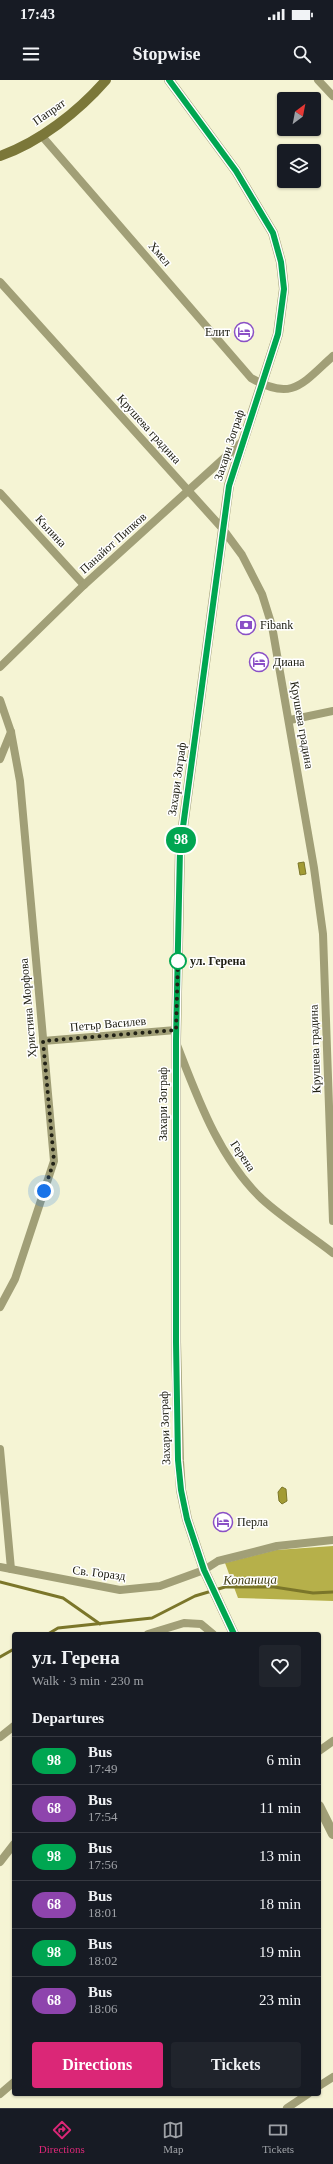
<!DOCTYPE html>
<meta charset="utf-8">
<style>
body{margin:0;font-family:Georgia,serif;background:#20242c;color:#f1f3f6;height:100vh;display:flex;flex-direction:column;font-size:15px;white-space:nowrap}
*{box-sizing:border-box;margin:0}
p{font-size:13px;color:#9ea1a6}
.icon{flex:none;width:22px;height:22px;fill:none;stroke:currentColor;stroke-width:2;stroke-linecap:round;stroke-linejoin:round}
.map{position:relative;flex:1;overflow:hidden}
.panel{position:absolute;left:12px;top:1552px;width:309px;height:464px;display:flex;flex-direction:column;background:#171b24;border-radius:4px;box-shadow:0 1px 3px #0004}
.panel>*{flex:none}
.badge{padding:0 8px;border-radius:13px;font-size:14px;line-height:26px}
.needle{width:26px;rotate:32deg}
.fabs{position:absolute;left:277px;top:12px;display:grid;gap:8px}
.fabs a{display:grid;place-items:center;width:44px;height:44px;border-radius:4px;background:#171b24;box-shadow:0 1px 3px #0004;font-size:20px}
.you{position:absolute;width:20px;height:20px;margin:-10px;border:3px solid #fff;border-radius:50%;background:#1a73e8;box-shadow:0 0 0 6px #1a73e833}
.map>.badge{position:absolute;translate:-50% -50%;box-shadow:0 0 0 2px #fff}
h2{padding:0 20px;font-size:15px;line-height:36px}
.round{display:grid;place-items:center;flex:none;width:42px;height:42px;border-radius:4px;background:#20242c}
.overview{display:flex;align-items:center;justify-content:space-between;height:68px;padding:0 20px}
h1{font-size:19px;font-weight:800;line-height:30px}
.button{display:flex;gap:8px;margin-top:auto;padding:8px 20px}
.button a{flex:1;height:46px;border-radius:4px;background:#db2777;color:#fff;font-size:16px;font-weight:800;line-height:46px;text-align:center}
.button a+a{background:#20242c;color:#f1f3f6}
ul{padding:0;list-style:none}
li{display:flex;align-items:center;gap:12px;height:48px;padding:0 20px;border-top:1px solid #363941}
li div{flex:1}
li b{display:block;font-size:15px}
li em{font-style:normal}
li .badge{min-width:44px;font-weight:700;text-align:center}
.status{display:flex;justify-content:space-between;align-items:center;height:28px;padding:0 20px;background:#171b24;direction:ltr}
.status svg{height:11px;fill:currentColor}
header{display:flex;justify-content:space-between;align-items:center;height:52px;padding:0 20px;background:#171b24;font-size:18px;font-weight:800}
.menu{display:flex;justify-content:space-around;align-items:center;height:56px;border-top:1px solid #363941;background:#171b24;font-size:11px;color:#9ea1a6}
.menu a{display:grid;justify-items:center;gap:2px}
.menu .active{color:#db2777}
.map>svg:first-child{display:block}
.forest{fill:#b6b04a}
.water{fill:#a29b33;stroke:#7b762a}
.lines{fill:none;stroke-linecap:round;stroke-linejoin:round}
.stream{stroke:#7b762a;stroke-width:3}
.minor{stroke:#a19f77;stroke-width:8}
.tertiary{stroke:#a19f77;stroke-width:10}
.secondary{stroke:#7b7739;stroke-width:10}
.line-casing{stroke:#fff;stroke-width:9}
.line{stroke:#00a651;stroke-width:6}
.walk{stroke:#212115;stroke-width:4;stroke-dasharray:0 7.2}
.stop-dot{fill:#fff;stroke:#00a651;stroke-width:2}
.labels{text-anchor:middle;stroke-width:3;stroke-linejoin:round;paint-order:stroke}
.street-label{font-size:12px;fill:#212115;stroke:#fff}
.poi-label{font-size:12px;fill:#212115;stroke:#fff;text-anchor:start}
.stop-label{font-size:12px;font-weight:bold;fill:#212115;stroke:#fff;text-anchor:start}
.water-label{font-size:13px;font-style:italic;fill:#444117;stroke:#fff}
</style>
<div class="status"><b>17:43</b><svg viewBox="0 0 49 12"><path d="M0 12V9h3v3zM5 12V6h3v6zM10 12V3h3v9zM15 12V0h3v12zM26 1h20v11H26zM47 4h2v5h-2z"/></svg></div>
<header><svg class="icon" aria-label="menu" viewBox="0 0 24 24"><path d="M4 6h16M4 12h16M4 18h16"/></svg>Stopwise<svg class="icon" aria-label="search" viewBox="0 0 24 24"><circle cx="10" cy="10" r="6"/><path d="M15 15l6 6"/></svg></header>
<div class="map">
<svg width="333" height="2028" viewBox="0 0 333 2028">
<rect width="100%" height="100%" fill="#f5f4d4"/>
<!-- forest -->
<path class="forest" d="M333,1466V1521L238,1518L225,1483L276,1470Z"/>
<!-- water -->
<g class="water">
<path d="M304,782L306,794L300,795L298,783Z"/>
<path d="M282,1407L286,1409L287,1421L282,1424L279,1421L278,1412Z"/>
</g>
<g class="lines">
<!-- stream -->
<g class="stream">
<path d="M0,1502L63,1518L100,1544"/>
<path d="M48,1554L58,1548L152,1538L195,1516L225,1507H274L313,1513L333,1512"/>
<path d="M0,1577L14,1569"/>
</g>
<!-- minor -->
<g class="minor">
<path d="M318,0L333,16"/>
<path d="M41,55L251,298C292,322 302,304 333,276"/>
<path d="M0,202L222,448L242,475L262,514L272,546L314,788L323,854L333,1141"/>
<path d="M0,413L84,505"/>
<path d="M0,587L84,505L244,360"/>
<path d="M0,620L11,652L20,701L54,1081L15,1199L0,1227"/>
<path d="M290,640L333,631"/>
<path d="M0,679L11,652"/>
<path d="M43,961L176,950"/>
<path d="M177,965C198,1019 219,1078 262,1119C284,1139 310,1155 333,1173"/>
<path d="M0,1369L11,1489"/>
<path d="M0,1487L120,1510L160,1506L204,1490L218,1481L277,1466L333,1460"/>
<path d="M148,1554L184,1543L201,1544L213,1554"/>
<path d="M0,1657L14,1646"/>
<path d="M319,1671L333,1661"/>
<path d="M0,1782L14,1764"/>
<path d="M319,2006L333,1997"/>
<path d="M0,2014L14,2002"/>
<path d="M287,2028L308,2014"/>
</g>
<!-- tertiary -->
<g class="tertiary">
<path d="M169,0L236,91L273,153L281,182L284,209L278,254L229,405L180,769L176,960V1262L179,1381L181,1410L187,1439L204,1490L234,1554"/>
<path d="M319,1726L333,1754"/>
</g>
<!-- secondary -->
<path class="secondary" d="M0,76C40,62 79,31 106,0"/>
</g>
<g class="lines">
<!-- line casing -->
<g class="line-casing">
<path id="line" d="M169,0L236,91L273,153L281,182L284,209L278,254L229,406L180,769L176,960V1262L178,1380L181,1410L187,1439L204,1490L234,1554"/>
</g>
<!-- line -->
<use href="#line" class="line"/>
<!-- walk -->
<path class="walk" d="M44,1111L54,1081L43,961L176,950L178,881"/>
</g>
<!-- icons -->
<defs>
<g id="hotel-ring" transform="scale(1)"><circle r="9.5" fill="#fff" stroke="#8a50c6" stroke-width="1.5"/><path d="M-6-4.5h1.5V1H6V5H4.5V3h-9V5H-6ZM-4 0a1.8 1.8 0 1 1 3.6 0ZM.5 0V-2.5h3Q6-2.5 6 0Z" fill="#8a50c6"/></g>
<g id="bank-ring" transform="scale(1)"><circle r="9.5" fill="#fff" stroke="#8a50c6" stroke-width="1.5"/><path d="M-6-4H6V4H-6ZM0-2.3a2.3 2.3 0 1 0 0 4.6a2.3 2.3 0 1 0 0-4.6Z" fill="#8a50c6"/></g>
</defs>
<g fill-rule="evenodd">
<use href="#hotel-ring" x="244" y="252"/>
<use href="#bank-ring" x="246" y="545"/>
<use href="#hotel-ring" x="259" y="582"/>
<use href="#hotel-ring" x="223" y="1442"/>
</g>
<!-- markers -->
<circle class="stop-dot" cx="178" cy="881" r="8"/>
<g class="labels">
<!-- street labels -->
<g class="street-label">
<text transform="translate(49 32) rotate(-35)" y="4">Папрат</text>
<text transform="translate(160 174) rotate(49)" y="4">Хмел</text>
<text transform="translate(149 349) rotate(48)" y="4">Крушева градина</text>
<text transform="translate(229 365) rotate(-72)" y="4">Захари Зограф</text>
<text transform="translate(51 451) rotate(47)" y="4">Къпина</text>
<text transform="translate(113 463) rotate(-42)" y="4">Панайот Пипков</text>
<text transform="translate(302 645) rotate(80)" y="4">Крушева градина</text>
<text transform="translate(177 699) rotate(-82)" y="4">Захари Зограф</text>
<text transform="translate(28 928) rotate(-95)" y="4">Христина Морфова</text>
<text transform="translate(108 944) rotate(-5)" y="4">Петър Василев</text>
<text transform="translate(315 969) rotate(-92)" y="4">Крушева градина</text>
<text transform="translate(163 1024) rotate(-90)" y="4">Захари Зограф</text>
<text transform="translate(243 1076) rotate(56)" y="4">Герена</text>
<text transform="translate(165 1348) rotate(-92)" y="4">Захари Зограф</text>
<text transform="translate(99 1493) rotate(7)" y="4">Св. Горазд</text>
</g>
<!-- poi labels -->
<g class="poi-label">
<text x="230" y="256" text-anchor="end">Елит</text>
<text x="260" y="549">Fibank</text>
<text x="273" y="586">Диана</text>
<text x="237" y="1446">Перла</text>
</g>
<!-- stop labels -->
<g class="stop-label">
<text x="190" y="885">ул. Герена</text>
</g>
<!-- water labels -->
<g class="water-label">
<text transform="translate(250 1499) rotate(-1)" y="5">Копаница</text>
</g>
</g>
</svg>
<div class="fabs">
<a><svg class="needle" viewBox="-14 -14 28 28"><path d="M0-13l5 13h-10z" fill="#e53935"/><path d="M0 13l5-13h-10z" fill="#9ea1a6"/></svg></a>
<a><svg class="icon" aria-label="layers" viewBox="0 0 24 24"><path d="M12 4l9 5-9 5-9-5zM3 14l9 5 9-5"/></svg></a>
</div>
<div class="you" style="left:44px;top:1111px"></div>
<b class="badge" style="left:181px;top:760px;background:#00a651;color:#fff">98</b>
<section class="panel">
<div class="overview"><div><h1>ул. Герена</h1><p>Walk · 3 min · 230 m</p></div><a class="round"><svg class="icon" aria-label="heart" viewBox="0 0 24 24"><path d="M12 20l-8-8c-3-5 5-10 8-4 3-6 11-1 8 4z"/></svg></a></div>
<h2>Departures</h2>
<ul>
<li><span class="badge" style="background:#00a651;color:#fff">98</span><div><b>Bus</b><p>17:49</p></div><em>6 min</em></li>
<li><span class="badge" style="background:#8e44ad;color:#fff">68</span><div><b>Bus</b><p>17:54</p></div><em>11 min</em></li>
<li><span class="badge" style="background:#00a651;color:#fff">98</span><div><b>Bus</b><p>17:56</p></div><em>13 min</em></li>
<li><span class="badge" style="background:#8e44ad;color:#fff">68</span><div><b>Bus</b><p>18:01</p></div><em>18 min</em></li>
<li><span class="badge" style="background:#00a651;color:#fff">98</span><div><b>Bus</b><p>18:02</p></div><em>19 min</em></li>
<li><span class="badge" style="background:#8e44ad;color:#fff">68</span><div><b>Bus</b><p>18:06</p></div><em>23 min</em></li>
</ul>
<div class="button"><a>Directions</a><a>Tickets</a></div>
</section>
</div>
<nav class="menu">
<a class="active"><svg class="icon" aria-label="directions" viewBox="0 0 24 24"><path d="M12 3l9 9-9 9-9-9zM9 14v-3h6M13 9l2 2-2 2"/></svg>Directions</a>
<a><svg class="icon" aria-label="map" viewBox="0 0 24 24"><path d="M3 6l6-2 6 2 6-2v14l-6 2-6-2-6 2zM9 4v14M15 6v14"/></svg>Map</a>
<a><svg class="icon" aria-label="tickets" viewBox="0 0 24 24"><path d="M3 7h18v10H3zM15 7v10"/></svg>Tickets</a>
</nav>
